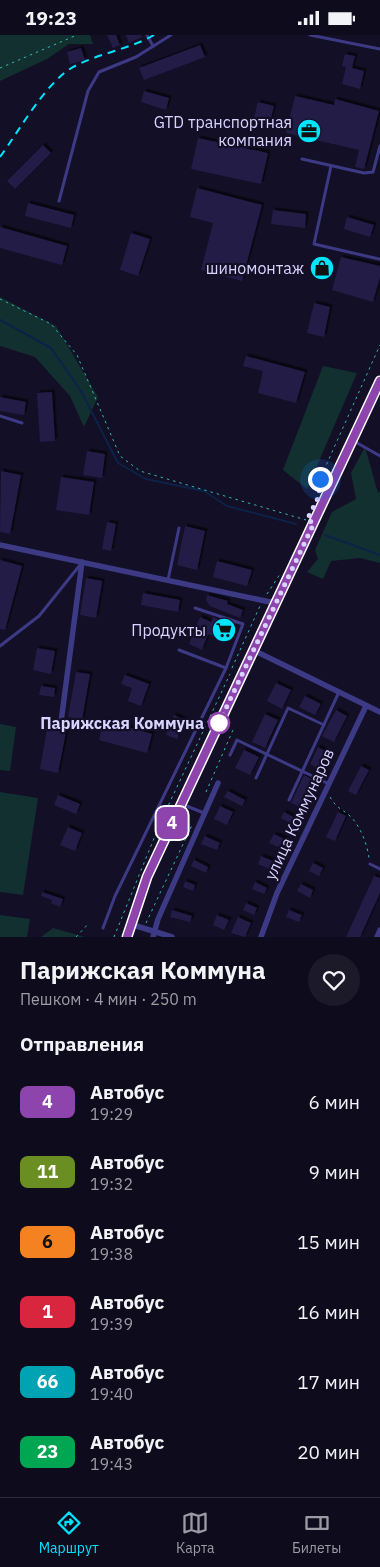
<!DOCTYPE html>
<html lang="ru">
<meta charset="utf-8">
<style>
body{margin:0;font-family:"IBM Plex Sans",sans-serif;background:#1c1929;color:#f1f3f6;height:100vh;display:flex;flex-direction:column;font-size:19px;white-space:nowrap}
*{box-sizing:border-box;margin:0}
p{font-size:16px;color:#9b9ba3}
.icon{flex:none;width:28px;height:28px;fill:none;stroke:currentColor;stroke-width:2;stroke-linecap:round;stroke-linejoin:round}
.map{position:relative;height:902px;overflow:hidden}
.sheet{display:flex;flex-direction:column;background:#0e0b1c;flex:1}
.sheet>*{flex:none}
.badge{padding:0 10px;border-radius:8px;font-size:18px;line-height:32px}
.you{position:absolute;width:25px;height:25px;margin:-12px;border:4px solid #fff;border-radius:50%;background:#1a73e8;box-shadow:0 0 0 8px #1a73e833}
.map>.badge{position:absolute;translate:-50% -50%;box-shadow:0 0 0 2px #fff}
h2{padding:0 20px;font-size:19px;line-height:45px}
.round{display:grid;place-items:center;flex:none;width:52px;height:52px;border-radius:26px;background:#1c1929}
.summary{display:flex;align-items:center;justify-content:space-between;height:85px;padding:0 20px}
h1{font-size:24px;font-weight:700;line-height:38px}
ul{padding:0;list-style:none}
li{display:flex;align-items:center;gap:15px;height:70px;padding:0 20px}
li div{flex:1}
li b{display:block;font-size:19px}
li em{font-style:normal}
li .badge{min-width:55px;font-weight:700;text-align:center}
.status{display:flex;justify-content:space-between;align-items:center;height:35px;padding:0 25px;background:#0e0b1c;direction:ltr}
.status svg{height:14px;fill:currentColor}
.menu{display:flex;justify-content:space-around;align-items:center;height:70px;border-top:1px solid #2e2b3b;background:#0e0b1c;font-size:14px;color:#9b9ba3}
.menu a{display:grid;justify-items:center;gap:2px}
.menu .current{color:#00e5ff}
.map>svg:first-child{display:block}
.green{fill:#12302f}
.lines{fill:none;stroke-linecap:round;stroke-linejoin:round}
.stream{stroke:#0c2248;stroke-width:2}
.building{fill:#241b47;filter:url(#shadow)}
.path{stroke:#2fb8b0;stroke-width:1;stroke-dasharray:2.5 4;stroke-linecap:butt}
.lane{stroke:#3d3a85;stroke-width:3}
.street{stroke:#3d3a85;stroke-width:5.5}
.primary{stroke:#c25bff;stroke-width:9}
.rail{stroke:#00e5ff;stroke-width:2;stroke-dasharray:8 6;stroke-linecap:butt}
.line-casing{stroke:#fff;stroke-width:11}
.line{stroke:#8e44ad;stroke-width:8}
.walk{stroke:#d9d4ff;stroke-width:5;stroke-dasharray:0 9}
.stop-dot{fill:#fff;stroke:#8e44ad;stroke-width:2.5}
.labels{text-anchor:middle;stroke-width:4.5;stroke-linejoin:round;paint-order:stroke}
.poi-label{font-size:16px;fill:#d9d4ff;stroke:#130f26;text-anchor:end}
.stop-label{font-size:16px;font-weight:bold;fill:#d9d4ff;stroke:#130f26;text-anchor:end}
.street-label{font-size:16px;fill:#d9d4ff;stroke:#130f26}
</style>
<div class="status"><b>19:23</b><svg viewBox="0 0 49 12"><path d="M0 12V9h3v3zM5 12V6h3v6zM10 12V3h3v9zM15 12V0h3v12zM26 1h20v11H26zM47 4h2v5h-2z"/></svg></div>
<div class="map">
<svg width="380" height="902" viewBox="0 0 380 902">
<defs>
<filter id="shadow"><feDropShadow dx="2.5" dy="-2.5" stdDeviation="0" flood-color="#0009"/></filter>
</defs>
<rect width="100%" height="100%" fill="#130f26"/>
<!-- green -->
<g class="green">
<path d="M0,0H90L93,9H69L47,24L0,46Z"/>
<path d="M0,262L56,291L98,362L84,392L70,361L35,322L0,311Z"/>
<path d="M323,331L357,338L307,454L283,435Z"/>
<path d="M365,412L378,458L380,456V528L360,523L331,526L323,544L307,537L318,524L315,515L332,477L356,464L351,438Z"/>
<path d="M0,689L16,692L10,736L0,735Z"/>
<path d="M0,757L38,763L23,860L0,857Z"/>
<path d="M0,880L30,884L27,902H0Z"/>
<path d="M53,893L85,902H41Z"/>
</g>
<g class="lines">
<!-- stream -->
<g class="stream">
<path d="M0,285L51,313L81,356L118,428L146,444L204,456L227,471L296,489"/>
<path d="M325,500L380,520"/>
</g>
</g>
<!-- building -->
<g class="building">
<path d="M107,0H116L120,10L113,13Z"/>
<path d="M126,0H141L142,2L129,8Z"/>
<path d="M200,10L205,22L144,45L139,33Z"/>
<path d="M81,13L85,25L70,29L67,17Z"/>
<path d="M345,19L355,21L352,33L364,36L360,54L342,49L346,32L342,31Z"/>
<path d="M144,56L169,63L166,75L141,67Z"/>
<path d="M295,61L334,70L335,64L379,76L364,134L355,132L359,115L286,98Z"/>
<path d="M258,67L274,71L269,90L253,86Z"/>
<path d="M198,103L268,118L261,149L191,134Z"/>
<path d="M43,110L51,118L15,154L7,146Z"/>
<path d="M197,153L262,170L242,246L201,235L213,188L190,182Z"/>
<path d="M28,168L74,180L71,193L25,181Z"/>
<path d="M273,175L306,179L305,193L271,189Z"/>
<path d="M347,182L374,190L370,202L344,194Z"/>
<path d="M0,192L67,211L62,230L0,213Z"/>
<path d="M131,198L150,204L138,241L120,235Z"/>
<path d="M341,222L380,231V242L373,267L332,255Z"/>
<path d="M314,268L330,272L324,302L307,298Z"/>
<path d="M246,321L305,337L296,368L258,358L263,336L243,331Z"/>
<path d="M52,357L55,406L40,407L37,358Z"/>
<path d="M0,362L26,367L24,380L0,376Z"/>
<path d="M87,416L105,419L102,443L83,440Z"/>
<path d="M1,436L21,440L10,499L0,497Z"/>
<path d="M61,442L94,447L89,480L56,475Z"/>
<path d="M107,487L116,489L111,516L102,514Z"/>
<path d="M185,491L205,496L197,535L177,530Z"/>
<path d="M0,525L22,531L5,595L0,594Z"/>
<path d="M217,526L252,535L247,551L213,542Z"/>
<path d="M86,543L102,546V548L96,583L80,580Z"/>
<path d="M143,558L180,565L178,577L141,570Z"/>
<path d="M207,560L228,566L227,569L243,575L240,583L210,571L206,565Z"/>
<path d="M200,582L211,587L213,582L229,588L223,605L208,599L202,615L189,609Z"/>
<path d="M37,613L55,616L51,639L33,635Z"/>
<path d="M76,637L90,639L82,685L68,682Z"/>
<path d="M125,640L149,649L141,671L128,666L132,653L121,649Z"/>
<path d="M276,648L291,655L282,674L267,666Z"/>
<path d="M41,651L55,653L54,662L39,660Z"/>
<path d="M305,661L321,669L315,680L299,672Z"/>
<path d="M336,675L347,681L334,707L322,701Z"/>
<path d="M265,679L278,685L265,713L252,707Z"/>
<path d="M174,680L185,685L177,704L166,700Z"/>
<path d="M104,685L152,699L147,718L99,705Z"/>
<path d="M47,694L66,697L58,738L40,734Z"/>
<path d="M318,712L329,718L321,735L310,729Z"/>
<path d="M244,715L259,722L250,740L235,733Z"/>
<path d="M361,731L369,735L356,760L348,756Z"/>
<path d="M304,740L315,746L302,773L291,768Z"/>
<path d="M228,756L245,765L242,771L224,762Z"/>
<path d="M58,760L80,769L76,779L54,770Z"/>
<path d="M220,771L233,777L227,790L214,784Z"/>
<path d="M284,777L299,785L296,791L281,783Z"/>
<path d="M338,777L346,781L335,806L326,802Z"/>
<path d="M68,792L82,798L75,816L60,810Z"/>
<path d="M274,799L287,805L283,814L269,808Z"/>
<path d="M205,801L220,808L217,815L201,809Z"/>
<path d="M261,821L280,829L276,837L258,829Z"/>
<path d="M194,825L208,832L206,838L191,831Z"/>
<path d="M313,828L323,833L319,841L309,836Z"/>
<path d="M374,841L380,843V858L360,902H346Z"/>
<path d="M185,846L195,850L193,856L183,852Z"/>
<path d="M255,847L267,853L264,859L252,854Z"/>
<path d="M301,849L313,855L310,863L297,856Z"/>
<path d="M42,857L63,864L60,872L51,868L52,865L41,861Z"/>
<path d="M246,868L257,873L254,880L243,875Z"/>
<path d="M172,875L192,881L190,887L170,882Z"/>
<path d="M289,875L302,880L299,887L286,882Z"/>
<path d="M217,880L229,885L224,895L213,890Z"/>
<path d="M238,882L251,888L245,902L231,898Z"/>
</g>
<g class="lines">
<!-- path -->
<g class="path">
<path d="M0,33L77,0"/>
<path d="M0,264L51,289L77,320L120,421L140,436L306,485"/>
<path d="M319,454L320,444L380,310"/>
<path d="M267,559L280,539"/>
<path d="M232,633L260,571"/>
<path d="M206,757L233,695"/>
<path d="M330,762C337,774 341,773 350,781C360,790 368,811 369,824"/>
<path d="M146,888L193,788"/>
<path d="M76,902L89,888"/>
<path d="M114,902L161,786L230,639"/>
</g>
<!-- lane -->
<g class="lane">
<path d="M147,0L153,11"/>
<path d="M310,0L380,14"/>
<path d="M302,124L364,138L373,137L380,111"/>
<path d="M331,131L314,209L379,224"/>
<path d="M59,166L88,56L99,37L136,22L171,0"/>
<path d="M0,381L22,388"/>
<path d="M352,405L380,421"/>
<path d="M168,545L179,493"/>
<path d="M195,573L243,589L226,633"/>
<path d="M0,611L39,581L80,530"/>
<path d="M230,720L237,705L329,749"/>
<path d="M256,743L288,673L324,690"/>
<path d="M289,765L339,657"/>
<path d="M184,770L204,778"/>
<path d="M370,829L380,834"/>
<path d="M103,893L115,861L226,633L179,615"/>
</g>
<!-- street -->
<g class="street">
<path d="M0,510L275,568"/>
<path d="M253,615L380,677"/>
<path d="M61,687L82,527"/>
<path d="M130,889L172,902"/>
<path d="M153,902L158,884L218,748"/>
<path d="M261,902L277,858L366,671"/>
<path d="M377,902L380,895"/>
</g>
<!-- primary -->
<path class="primary" d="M127,902L147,842L380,346"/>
<!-- rail -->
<path class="rail" d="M0,122C19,96 47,45 75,31C100,18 130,14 154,0"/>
</g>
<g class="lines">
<!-- line casing -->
<g class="line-casing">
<path id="line" d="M127,902L147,842L380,346"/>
</g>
<!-- line -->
<use href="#line" class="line"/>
<!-- walk -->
<path class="walk" d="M219,688L314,488L307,485L319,461L320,444"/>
</g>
<!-- icons -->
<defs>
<g id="office-disc" transform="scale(1.25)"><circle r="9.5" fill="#00e5ff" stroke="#130f26"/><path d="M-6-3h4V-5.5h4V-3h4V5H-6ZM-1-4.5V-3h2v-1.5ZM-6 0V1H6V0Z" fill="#111"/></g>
<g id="shop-disc" transform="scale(1.25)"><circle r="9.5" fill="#00e5ff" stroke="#130f26"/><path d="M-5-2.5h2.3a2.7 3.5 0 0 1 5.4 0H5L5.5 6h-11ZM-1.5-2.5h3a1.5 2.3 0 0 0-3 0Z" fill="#111"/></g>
<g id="supermarket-disc" transform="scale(1.25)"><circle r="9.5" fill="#00e5ff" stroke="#130f26"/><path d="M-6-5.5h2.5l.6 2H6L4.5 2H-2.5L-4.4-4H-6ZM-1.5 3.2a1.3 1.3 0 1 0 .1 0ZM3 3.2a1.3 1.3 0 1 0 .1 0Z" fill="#111"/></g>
</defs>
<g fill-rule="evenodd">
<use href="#office-disc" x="309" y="96"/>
<use href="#shop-disc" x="322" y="233"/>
<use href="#supermarket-disc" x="224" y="595"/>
</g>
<!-- markers -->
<circle class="stop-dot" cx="219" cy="688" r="10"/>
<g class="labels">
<!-- poi labels -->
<g class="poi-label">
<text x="292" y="93">GTD транспортная<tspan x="292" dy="18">компания</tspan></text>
<text x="304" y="239">шиномонтаж</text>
<text x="206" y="601">Продукты</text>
</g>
<!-- stop labels -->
<g class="stop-label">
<text x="204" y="694">Парижская Коммуна</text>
</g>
<!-- street labels -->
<g class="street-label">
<text transform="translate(299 779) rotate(-65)" y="6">улица Коммунаров</text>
</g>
</g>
</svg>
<div class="you" style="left:320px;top:444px"></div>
<b class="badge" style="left:172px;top:788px;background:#8e44ad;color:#fff">4</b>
</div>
<section class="sheet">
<div class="summary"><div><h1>Парижская Коммуна</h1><p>Пешком · 4 мин · 250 m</p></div><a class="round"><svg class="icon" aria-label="heart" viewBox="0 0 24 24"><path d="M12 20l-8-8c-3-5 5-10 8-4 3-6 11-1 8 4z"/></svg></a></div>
<h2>Отправления</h2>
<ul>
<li><span class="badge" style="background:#8e44ad;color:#fff">4</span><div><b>Автобус</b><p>19:29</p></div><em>6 мин</em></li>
<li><span class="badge" style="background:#6b8e23;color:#fff">11</span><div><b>Автобус</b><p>19:32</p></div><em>9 мин</em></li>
<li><span class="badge" style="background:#f58220;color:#111">6</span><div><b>Автобус</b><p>19:38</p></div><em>15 мин</em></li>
<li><span class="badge" style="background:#d7263d;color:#fff">1</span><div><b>Автобус</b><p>19:39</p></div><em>16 мин</em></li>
<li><span class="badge" style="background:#00a3b4;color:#fff">66</span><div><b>Автобус</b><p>19:40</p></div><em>17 мин</em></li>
<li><span class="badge" style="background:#00a651;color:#fff">23</span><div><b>Автобус</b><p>19:43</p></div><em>20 мин</em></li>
</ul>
</section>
<nav class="menu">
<a class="current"><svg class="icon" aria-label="directions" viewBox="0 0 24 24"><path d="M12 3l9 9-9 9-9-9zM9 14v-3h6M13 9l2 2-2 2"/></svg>Маршрут</a>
<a><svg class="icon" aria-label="map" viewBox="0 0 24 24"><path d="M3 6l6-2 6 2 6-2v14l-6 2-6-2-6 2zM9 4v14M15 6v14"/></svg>Карта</a>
<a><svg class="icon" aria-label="tickets" viewBox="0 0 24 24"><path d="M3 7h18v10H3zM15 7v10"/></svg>Билеты</a>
</nav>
